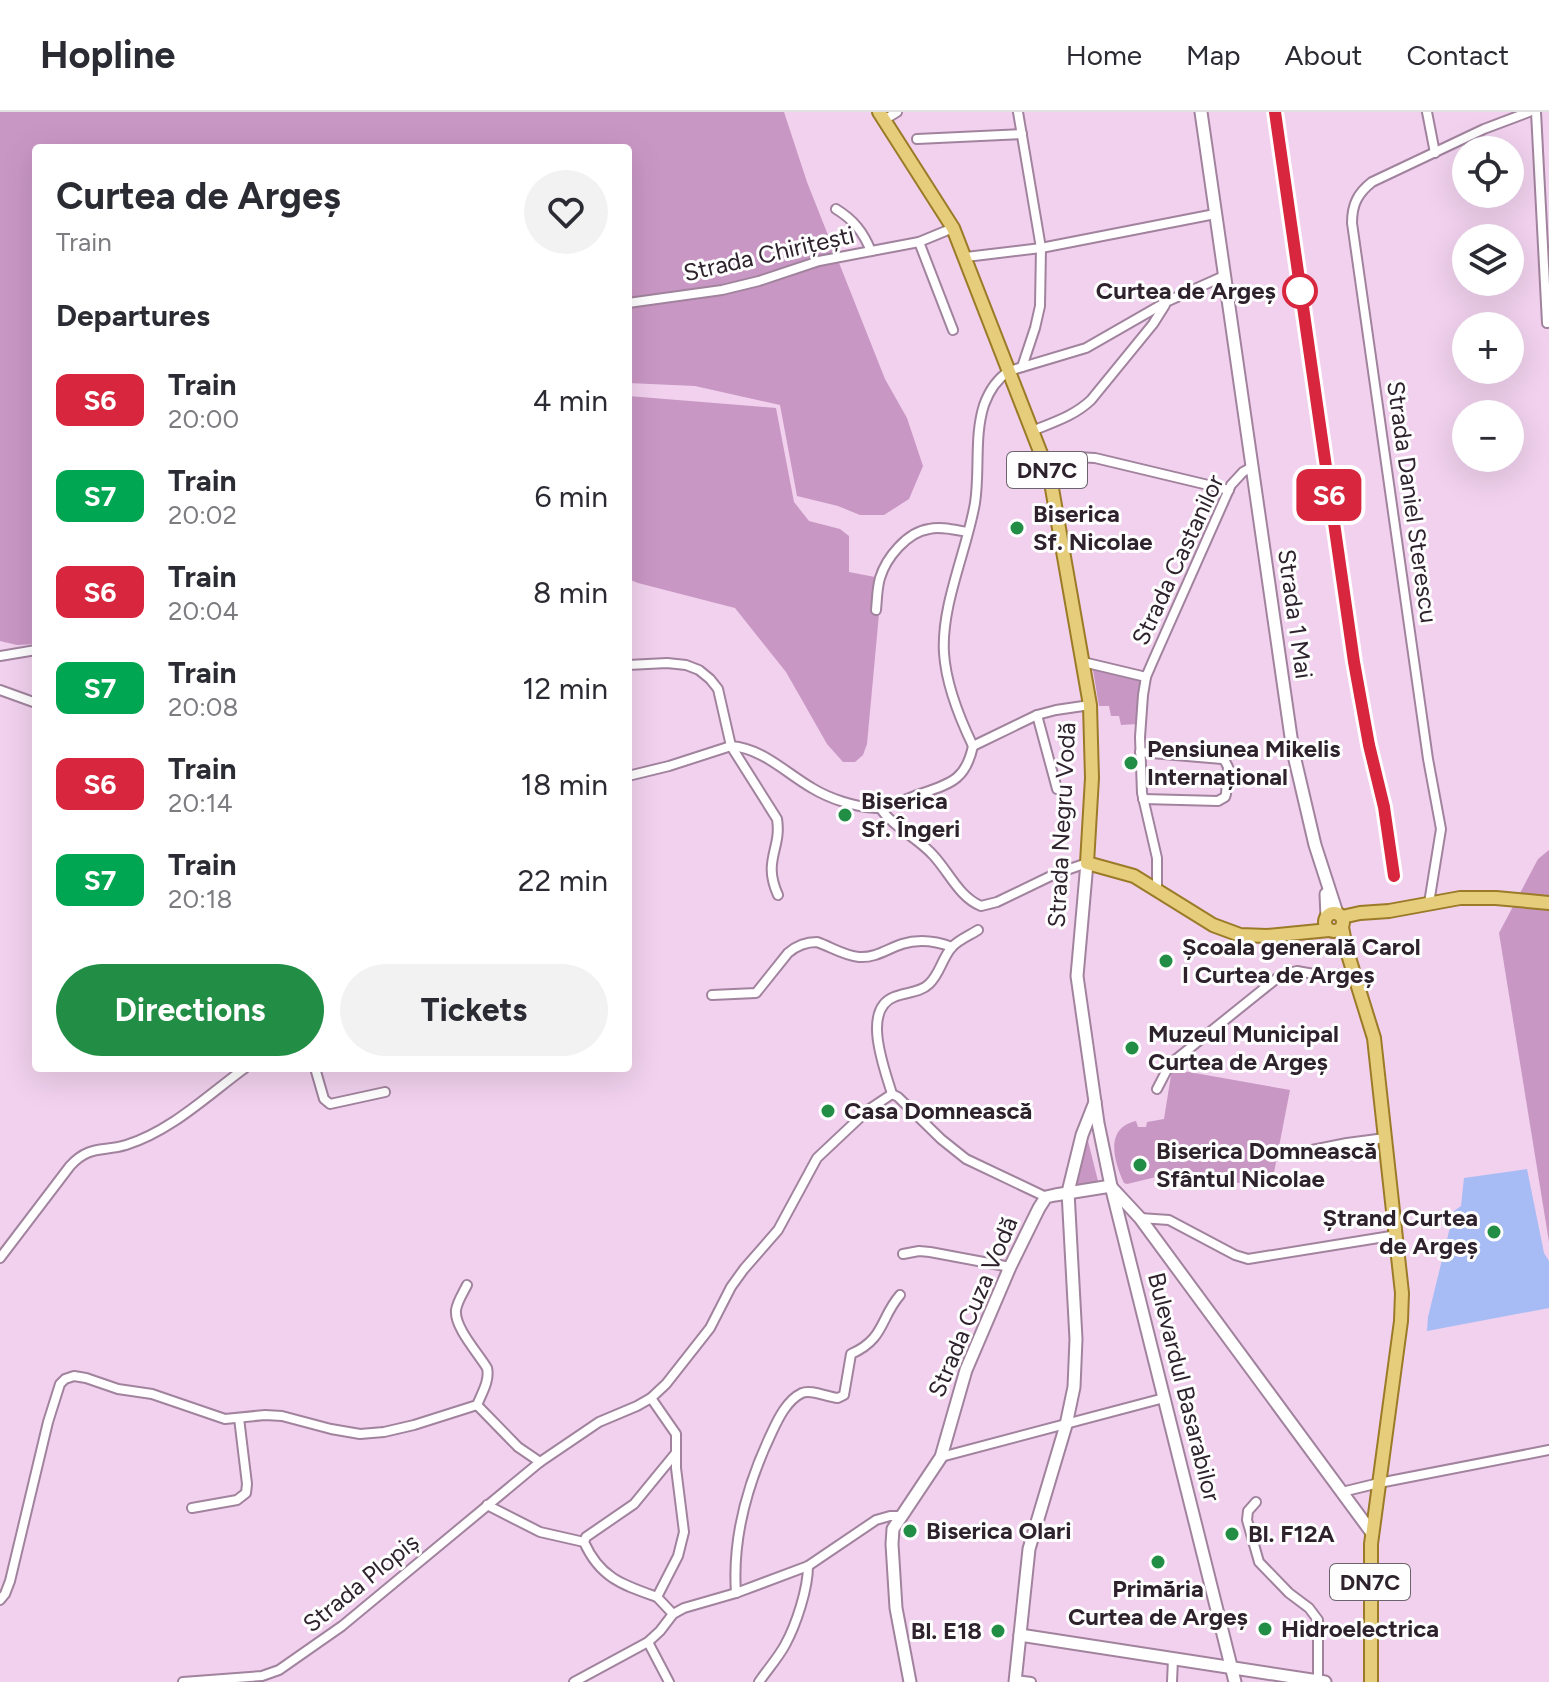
<!DOCTYPE html>
<meta charset="utf-8">
<style>
body{margin:0;font-family:Figtree,sans-serif;background:#f2f2f3;color:#2b2b33;height:100vh;display:flex;flex-direction:column;font-size:30px;white-space:nowrap}
*{box-sizing:border-box;margin:0}
p{font-size:26px;color:#7c7c81}
.icon{flex:none;width:44px;height:44px;fill:none;stroke:currentColor;stroke-width:2;stroke-linecap:round;stroke-linejoin:round}
.map{position:relative;flex:1;overflow:hidden}
.side{position:absolute;left:32px;top:32px;width:600px;height:928px;display:flex;flex-direction:column;background:#fff;border-radius:8px;box-shadow:0 8px 32px #0002}
.side>*{flex:none}
.badge{padding:0 16px;border-radius:12px;font-size:28px;line-height:52px}
.fabs{position:absolute;left:1452px;top:24px;display:grid;gap:16px}
.fabs a{display:grid;place-items:center;width:72px;height:72px;border-radius:50%;background:#fff;box-shadow:0 8px 32px #0002;font-size:40px}
.map>.badge{position:absolute;translate:-50% -50%;box-shadow:0 0 0 4px #fff}
h2{padding:0 24px;font-size:30px;line-height:72px}
.round{display:grid;place-items:center;flex:none;width:84px;height:84px;border-radius:42px;background:#f2f2f3}
.overview{display:flex;align-items:center;justify-content:space-between;height:136px;padding:0 24px}
h1{font-size:38px;font-weight:700;line-height:60px}
.button{display:flex;gap:16px;margin-top:auto;padding:16px 24px}
.button a{flex:1;height:92px;border-radius:48px;background:#228e45;color:#fff;font-size:32px;font-weight:700;line-height:92px;text-align:center}
.button a+a{background:#f2f2f3;color:#2b2b33}
ul{padding:0;list-style:none}
li{display:flex;align-items:center;gap:24px;height:96px;padding:0 24px}
li div{flex:1}
li b{display:block;font-size:30px}
li em{font-style:normal}
li .badge{min-width:88px;font-weight:700;text-align:center}
header{display:flex;align-items:center;gap:48px;box-sizing:border-box;height:112px;padding:0 40px;background:#fff;border-bottom:2px solid #e1e1e2}
header strong{font-size:38px}
nav{display:flex;gap:44px;margin-inline-start:auto;font-size:28px}
.map>svg:first-child{display:block}
.green{fill:#c997c4}
.water{fill:#a7bbf4}
.lines{fill:none;stroke-linecap:round;stroke-linejoin:round}
.street-casing{stroke:#a1839e;stroke-width:12}
.secondary-casing{stroke:#a1839e;stroke-width:15}
.primary-casing{stroke:#9b7b28;stroke-width:16}
.street{stroke:#fff;stroke-width:8}
.secondary{stroke:#fff;stroke-width:11}
.primary{stroke:#e6cd7c;stroke-width:12}
.rail-casing{stroke:#5c4b5a;stroke-width:5}
.rail{stroke:#fefefe;stroke-width:2;stroke-dasharray:6;stroke-linecap:butt}
.line-casing{stroke:#fff;stroke-width:18}
.line{stroke:#d7263d;stroke-width:12}
.stop-dot{fill:#fff;stroke:#d7263d;stroke-width:4}
.poi-dot{fill:#228e45;stroke:#fefefe;stroke-width:3}
.labels{text-anchor:middle;stroke-width:6;stroke-linejoin:round;paint-order:stroke}
.shield{fill:#fefefe;stroke:#6c646c;stroke-width:2}
.shield-label{font-size:22px;font-weight:bold;fill:#2e222d}
.street-label{font-size:24px;fill:#2e222d;stroke:#fefefe}
.stop-label{font-size:24px;font-weight:bold;fill:#2e222d;stroke:#fefefe;text-anchor:end}
.poi-label{font-size:24px;font-weight:bold;fill:#2e222d;stroke:#fefefe;text-anchor:start}
</style>
<header>
<strong>Hopline</strong>
<nav><a>Home</a><a>Map</a><a>About</a><a>Contact</a></nav>
</header>
<div class="map">
<svg width="1549" height="1570" viewBox="0 0 1549 1570">
<rect width="100%" height="100%" fill="#f1d1ee"/>
<!-- green -->
<g class="green">
<path d="M0,0H784L807,70L885,267L907,306L923,354L909,387L884,403H860L838,394L797,384L780,293L695,274L628,271V36H36V532L17,533L0,529Z"/>
<path d="M628,284L776,296L794,390L809,409L840,417L849,424V460L875,465L871,500L879,502L867,632L863,643L855,650H843L827,632L786,560L735,496L638,471L628,467Z"/>
<path d="M1093,558L1144,567L1137,612L1121,613L1119,604H1111L1109,594H1099Z"/>
<path d="M1549,738V1130L1499,821L1538,747Z"/>
<path d="M1172,957L1290,978L1271,1076L1173,1061L1127,1072L1124,1071C1114,1050 1104,1016 1136,1009L1138,1015H1146L1147,1010L1164,1007Z"/>
<path d="M1087,1025L1098,1069L1075,1073Z"/>
</g>
<!-- water -->
<path class="water" d="M1527,1057L1544,1141L1549,1149V1196L1427,1219L1428,1205L1454,1099L1461,1094L1464,1066Z"/>
<g class="lines">
<!-- street casing -->
<g class="street-casing">
<g id="street">
<path d="M1018,0L1041,136L1040,194L1035,216L1022,255"/>
<path d="M1427,0L1435,41"/>
<path d="M1536,0L1547,211"/>
<path d="M884,8L897,0"/>
<path d="M917,27L1022,22"/>
<path d="M836,97C854,108 863,120 871,139"/>
<path d="M919,130L953,218"/>
<path d="M966,145L1041,136L1215,102"/>
<path d="M628,191L722,178L759,169L819,149L919,130L953,116"/>
<path d="M1032,319C1054,310 1074,304 1091,288L1153,212L1165,193"/>
<path d="M1044,347L1076,345L1095,346L1229,378"/>
<path d="M876,498C877,488 877,476 880,466C886,446 907,420 929,417C941,414 955,418 967,420"/>
<path d="M0,544L36,538"/>
<path d="M1083,550L1146,565"/>
<path d="M628,553L667,551L686,553L699,558L710,567L718,577L731,634L777,707C782,737 762,748 778,783"/>
<path d="M0,578L36,591"/>
<path d="M1037,603L1057,677"/>
<path d="M973,634C959,605 946,573 944,541C941,493 967,438 975,391C980,359 974,324 984,293C989,279 997,267 1009,259L1086,236L1168,189L1224,164"/>
<path d="M973,634L1037,603L1056,598L1090,593"/>
<path d="M1140,640L1222,647L1225,649L1228,655L1226,682L1225,685L1218,689L1143,687"/>
<path d="M628,664L669,654L731,634C762,636 786,661 812,676C830,687 855,695 876,696C887,696 911,685 923,681C953,671 966,666 973,634"/>
<path d="M880,696C894,716 917,725 933,743C949,760 959,785 981,794L997,790L1055,762L1087,751"/>
<path d="M1157,777V746L1142,681L1140,625L1143,583L1146,565L1152,551L1231,373L1243,360L1252,355"/>
<path d="M1429,791L1441,717L1428,647L1352,111C1352,92 1358,81 1372,70L1484,17L1529,0"/>
<path d="M978,818C970,823 958,828 952,835C942,846 940,862 929,872C920,881 905,880 894,885C861,898 885,958 892,982L898,985L941,1027L966,1047L1046,1085"/>
<path d="M712,883L756,881L788,841C796,834 806,830 817,830C831,835 845,844 859,845C876,846 887,837 902,832C918,827 936,829 952,835"/>
<path d="M315,956L324,987L330,992L385,980"/>
<path d="M1157,977L1170,952L1281,863L1297,859L1325,864L1355,861"/>
<path d="M1302,1040L1347,1031L1385,1026"/>
<path d="M1140,1106L1169,1108L1235,1143L1248,1147L1397,1123"/>
<path d="M903,1142L919,1139L930,1140L1010,1155"/>
<path d="M0,1146L70,1054C89,1033 102,1040 126,1033C171,1019 208,983 245,956"/>
<path d="M651,1286L676,1322V1356L684,1420L678,1444L657,1485L673,1502"/>
<path d="M477,1293L518,1335L540,1350"/>
<path d="M941,1345L1164,1286"/>
<path d="M1342,1380L1379,1371L1549,1338"/>
<path d="M1256,1390L1248,1399L1247,1408L1259,1450L1289,1481L1309,1496L1318,1508V1569"/>
<path d="M487,1393L540,1420L584,1430"/>
<path d="M192,1396L237,1388L246,1381L247,1372L239,1306"/>
<path d="M736,1481C732,1424 748,1370 772,1320C778,1307 787,1288 802,1281C811,1277 827,1285 838,1286L844,1283L851,1242C885,1227 880,1206 900,1183"/>
<path d="M657,1485C623,1473 600,1466 584,1430L586,1425L634,1392L675,1342"/>
<path d="M0,1488L5,1482L10,1469L48,1310L60,1272L65,1267L74,1264L86,1266L118,1277L152,1282L225,1307L265,1303L282,1304L331,1317L360,1322L384,1320L414,1313L477,1293C482,1281 490,1268 487,1256C478,1241 454,1215 456,1198C457,1190 463,1181 467,1173"/>
<path d="M648,1530L669,1570"/>
<path d="M1015,1568L1031,1570"/>
<path d="M183,1570L262,1564L279,1558L342,1514L540,1350L599,1310L637,1294L651,1286L666,1272L710,1216L731,1175L744,1157L778,1118L817,1046L868,998L892,982"/>
<path d="M574,1570L648,1530L660,1519L673,1502L684,1496L736,1481L808,1454L876,1408L890,1404H900"/>
<path d="M759,1570C767,1558 778,1546 785,1533C796,1513 808,1477 808,1454"/>
<path d="M1172,1570L1173,1547"/>
</g>
</g>
<!-- secondary casing -->
<g class="secondary-casing">
<g id="secondary">
<path d="M1201,0L1293,639L1315,733L1337,801"/>
<path d="M1087,751L1077,864L1098,1011L1111,1074L1235,1570"/>
<path d="M1326,782L1327,805"/>
<path d="M1113,1077L1140,1106L1372,1421"/>
<path d="M1020,1523L1325,1570"/>
<path d="M910,1570L896,1496L892,1432L893,1417L941,1345L966,1258L1010,1155L1039,1096L1046,1085L1055,1083L1111,1074"/>
<path d="M1015,1570L1029,1437L1066,1313L1074,1275L1076,1227L1068,1080L1082,1023L1095,990"/>
</g>
</g>
<!-- primary casing -->
<g class="primary-casing">
<g id="primary">
<path d="M879,0L953,116L1050,365L1090,593L1092,666L1087,751L1134,764L1213,813L1240,823L1267,824L1329,818"/>
<circle cx="1334" cy="810" r="9"/>
<path d="M1342,805L1360,801L1389,799L1460,786H1496L1549,791"/>
<path d="M1342,815L1346,836L1374,926L1402,1181L1401,1209L1371,1432V1570"/>
</g>
</g>
<!-- street -->
<use href="#street" class="street"/>
<!-- secondary -->
<use href="#secondary" class="secondary"/>
<!-- primary -->
<use href="#primary" class="primary"/>
<!-- rail casing -->
<g class="rail-casing">
<path id="rail" d="M1275,0L1354,550L1369,633L1384,695L1394,764"/>
</g>
<!-- rail -->
<use href="#rail" class="rail"/>
</g>
<g class="lines">
<!-- line casing -->
<g class="line-casing">
<path id="line" d="M1275,0L1354,550L1369,633L1384,695L1394,764"/>
</g>
<!-- line -->
<use href="#line" class="line"/>
</g>
<!-- markers -->
<circle class="stop-dot" cx="1300" cy="179" r="16"/>
<g class="poi-dot">
<circle cx="1017" cy="416" r="8"/>
<circle cx="1131" cy="651" r="8"/>
<circle cx="845" cy="703" r="8"/>
<circle cx="1166" cy="849" r="8"/>
<circle cx="1132" cy="936" r="8"/>
<circle cx="828" cy="999" r="8"/>
<circle cx="1140" cy="1053" r="8"/>
<circle cx="1494" cy="1120" r="8"/>
<circle cx="910" cy="1419" r="8"/>
<circle cx="1232" cy="1422" r="8"/>
<circle cx="1158" cy="1450" r="8"/>
<circle cx="1265" cy="1517" r="8"/>
<circle cx="998" cy="1519" r="8"/>
</g>
<g class="labels">
<!-- shield labels -->
<g class="shield">
<rect x="1007" y="340" width="80" height="36" rx="6"/>
<rect x="1330" y="1452" width="80" height="36" rx="6"/>
</g>
<g class="shield-label">
<text x="1047" y="366">DN7C</text>
<text x="1370" y="1478">DN7C</text>
</g>
<!-- street labels -->
<g class="street-label">
<text transform="translate(769 142) rotate(-13)" y="8">Strada Chirițești</text>
<text transform="translate(1412 390) rotate(82)" y="8">Strada Daniel Sterescu</text>
<text transform="translate(1178 448) rotate(-65)" y="8">Strada Castanilor</text>
<text transform="translate(1295 502) rotate(82)" y="8">Strada 1 Mai</text>
<text transform="translate(1062 713) rotate(-87)" y="8">Strada Negru Vodă</text>
<text transform="translate(973 1195) rotate(-67)" y="8">Strada Cuza Vodă</text>
<text transform="translate(1184 1275) rotate(76)" y="8">Bulevardul Basarabilor</text>
<text transform="translate(361 1471) rotate(-39)" y="8">Strada Plopiș</text>
</g>
<!-- stop labels -->
<g class="stop-label">
<text x="1276" y="187">Curtea de Argeș</text>
</g>
<!-- poi labels -->
<g class="poi-label">
<text x="1033" y="410">Biserica<tspan x="1033" dy="28">Sf. Nicolae</tspan></text>
<text x="1147" y="645">Pensiunea Mikelis<tspan x="1147" dy="28">Internațional</tspan></text>
<text x="861" y="697">Biserica<tspan x="861" dy="28">Sf. Îngeri</tspan></text>
<text x="1182" y="843">Școala generală Carol<tspan x="1182" dy="28">I Curtea de Argeș</tspan></text>
<text x="1148" y="930">Muzeul Municipal<tspan x="1148" dy="28">Curtea de Argeș</tspan></text>
<text x="844" y="1007">Casa Domnească</text>
<text x="1156" y="1047">Biserica Domnească<tspan x="1156" dy="28">Sfântul Nicolae</tspan></text>
<text x="1478" y="1114" text-anchor="end">Ștrand Curtea<tspan x="1478" dy="28">de Argeș</tspan></text>
<text x="926" y="1427">Biserica Olari</text>
<text x="1248" y="1430">Bl. F12A</text>
<text x="1158" y="1485" text-anchor="middle">Primăria<tspan x="1158" dy="28">Curtea de Argeș</tspan></text>
<text x="1281" y="1525">Hidroelectrica</text>
<text x="982" y="1527" text-anchor="end">Bl. E18</text>
</g>
</g>
</svg>
<div class="fabs">
<a><svg class="icon" aria-label="locate" viewBox="0 0 24 24"><circle cx="12" cy="12" r="6"/><path d="M12 2v4M12 18v4M2 12h4M18 12h4"/></svg></a>
<a><svg class="icon" aria-label="layers" viewBox="0 0 24 24"><path d="M12 4l9 5-9 5-9-5zM3 14l9 5 9-5"/></svg></a>
<a>+</a>
<a>−</a>
</div>
<b class="badge" style="left:1329px;top:383px;background:#d7263d;color:#fff">S6</b>
<section class="side">
<div class="overview"><div><h1>Curtea de Argeș</h1><p>Train</p></div><a class="round"><svg class="icon" aria-label="heart" viewBox="0 0 24 24"><path d="M12 20l-8-8c-3-5 5-10 8-4 3-6 11-1 8 4z"/></svg></a></div>
<h2>Departures</h2>
<ul>
<li><span class="badge" style="background:#d7263d;color:#fff">S6</span><div><b>Train</b><p>20:00</p></div><em>4 min</em></li>
<li><span class="badge" style="background:#00a651;color:#fff">S7</span><div><b>Train</b><p>20:02</p></div><em>6 min</em></li>
<li><span class="badge" style="background:#d7263d;color:#fff">S6</span><div><b>Train</b><p>20:04</p></div><em>8 min</em></li>
<li><span class="badge" style="background:#00a651;color:#fff">S7</span><div><b>Train</b><p>20:08</p></div><em>12 min</em></li>
<li><span class="badge" style="background:#d7263d;color:#fff">S6</span><div><b>Train</b><p>20:14</p></div><em>18 min</em></li>
<li><span class="badge" style="background:#00a651;color:#fff">S7</span><div><b>Train</b><p>20:18</p></div><em>22 min</em></li>
</ul>
<div class="button"><a>Directions</a><a>Tickets</a></div>
</section>
</div>
